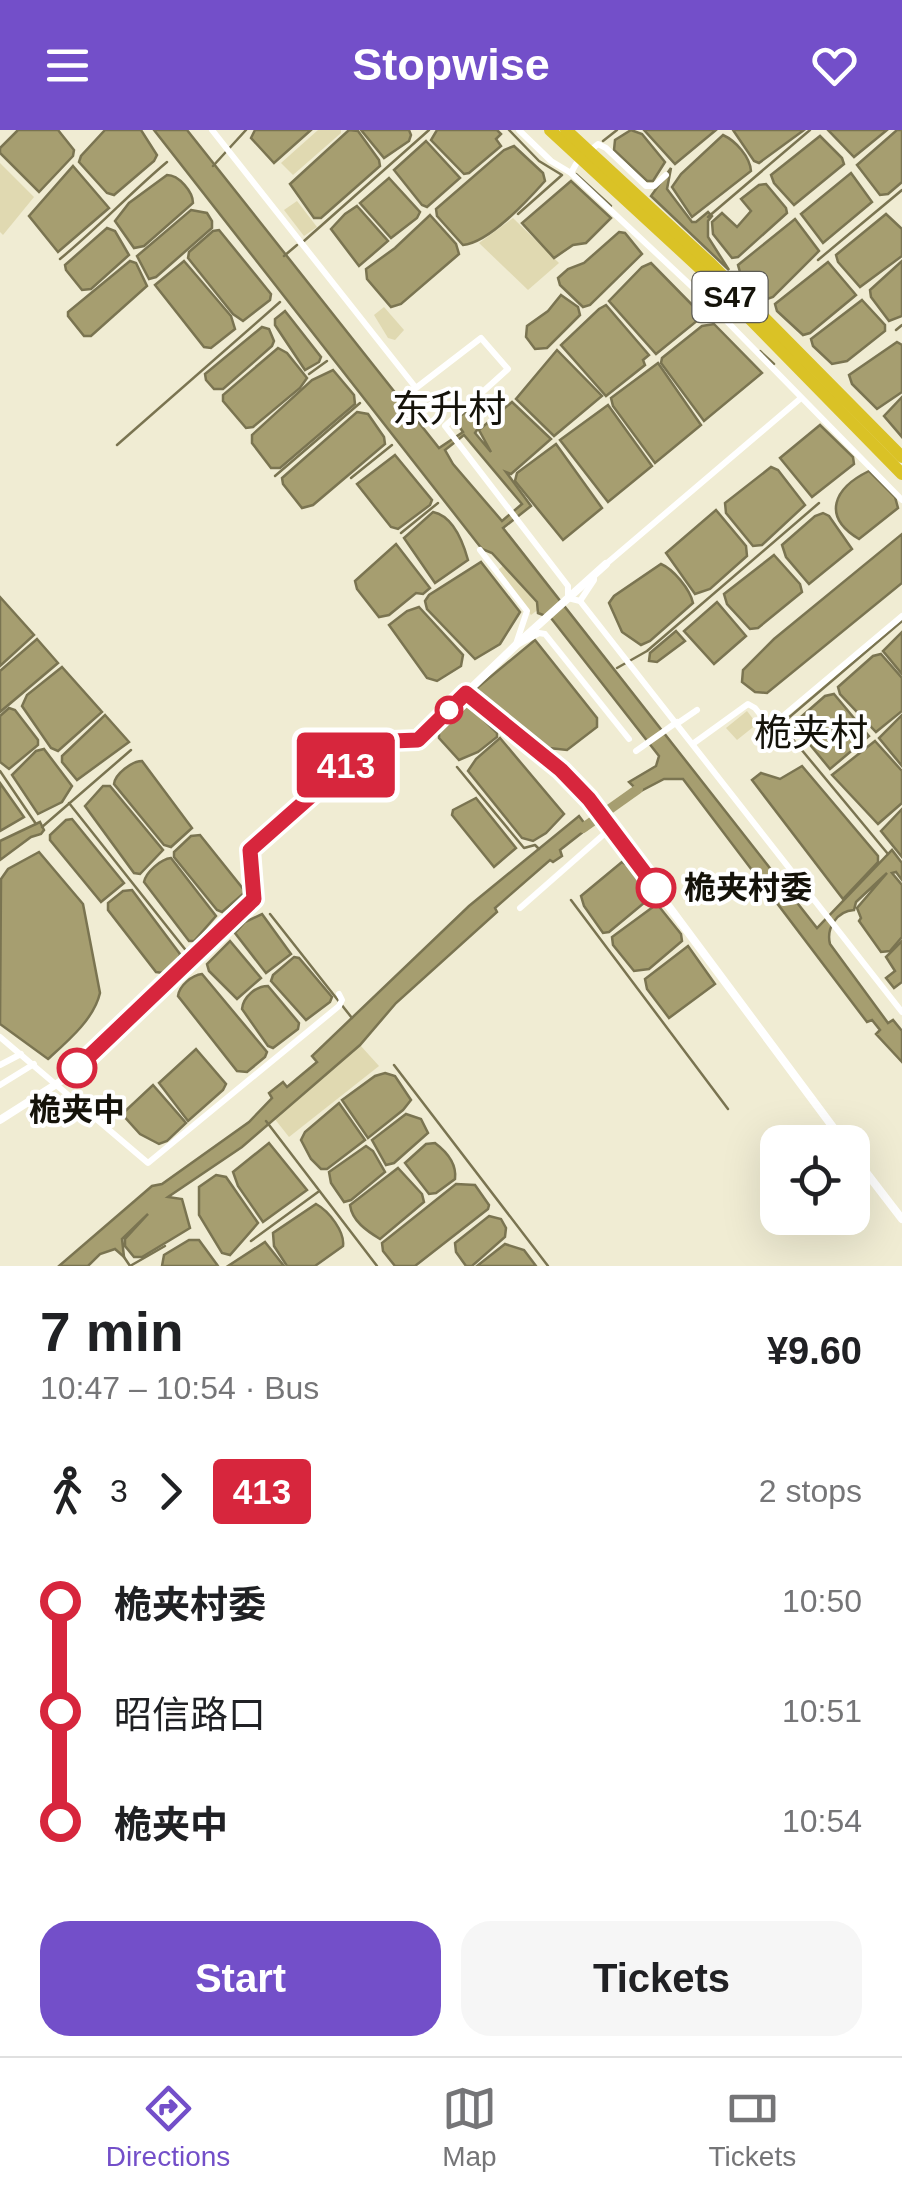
<!DOCTYPE html>
<meta charset="utf-8">
<style>
body{margin:0;font-family:Arial,"Noto Sans SC",sans-serif;background:#f6f6f6;color:#202124;height:100vh;display:flex;flex-direction:column;font-size:38px;white-space:nowrap}
*{box-sizing:border-box;margin:0}
p{font-size:32px;color:#757577}
.icon{flex:none;width:55px;height:55px;fill:none;stroke:currentColor;stroke-width:2;stroke-linecap:round;stroke-linejoin:round}
.map{position:relative;height:1136px;overflow:hidden}
.details{display:flex;flex-direction:column;background:#fff;flex:1}
.details>*{flex:none}
.badge{padding:0 20px;border-radius:8px;font-size:35px;line-height:65px}
.controls{position:absolute;left:760px;top:995px;display:grid;gap:20px}
.controls a{display:grid;place-items:center;width:110px;height:110px;border-radius:20px;background:#fff;box-shadow:0 10px 40px #0002;font-size:50px}
.map>.badge{position:absolute;translate:-50% -50%;box-shadow:0 0 0 5px #fff}
.legs{display:flex;align-items:center;gap:15px;height:110px;padding:0 40px;font-size:32px}
.legs p{margin-inline-start:auto}
.overview{display:flex;align-items:center;justify-content:space-between;height:170px;padding:0 40px}
h1{font-size:55px;font-weight:600;line-height:75px}
.action{display:flex;gap:20px;margin-top:auto;padding:20px 40px}
.action a{flex:1;height:115px;border-radius:30px;background:#734fc9;color:#fff;font-size:40px;font-weight:600;line-height:115px;text-align:center}
.action a+a{background:#f6f6f6;color:#202124}
ul{padding:0 40px;list-style:none}
li{display:flex;align-items:center;gap:35px;height:110px;font-size:38px}
li i{display:grid;place-items:center;width:15px;height:100%;margin:0 12px;background:currentColor}
li i::after{content:'';width:25px;height:25px;margin:-12px;border:8px solid;border-radius:50%;background:#fff}
li p{margin-inline-start:auto}
li:first-child i{background:linear-gradient(#0000 50%,currentColor 0)}
li:last-child i{background:linear-gradient(currentColor 50%,#0000 0)}
header{display:flex;justify-content:space-between;align-items:center;height:130px;padding:0 40px;background:#734fc9;color:#fff;font-size:45px;font-weight:600}
.menu{display:flex;justify-content:space-around;align-items:center;height:140px;border-top:2px solid #e0e0e0;background:#fff;font-size:28px;color:#757577}
.menu a{display:grid;justify-items:center;gap:5px}
.menu .selected{color:#734fc9}
.map>svg:first-child{display:block}
.green{fill:#e0d9b1}
.water{fill:#a69e70;stroke:#7a7451;stroke-width:2.5;fill-rule:evenodd}
.lines{fill:none;stroke-linecap:round;stroke-linejoin:round}
.stream{stroke:#7a7451;stroke-width:2.5}
.river{stroke:#a69e70;stroke-width:10}
.minor{stroke:#fff;stroke-width:6}
.tertiary{stroke:#fff;stroke-width:8}
.motorway{stroke:#dac226;stroke-width:12}
.line-1-casing{stroke:#fff;stroke-width:22}
.line-1{stroke:#d7263d;stroke-width:15}
.stop-1-dot{fill:#fff;stroke:#d7263d;stroke-width:5}
.labels{text-anchor:middle;stroke-width:8;stroke-linejoin:round;paint-order:stroke}
.shield{fill:#fff;stroke:#5b5a54;stroke-width:2.5}
.shield-label{font-size:30px;font-weight:bold;fill:#15130a}
.stop-label{font-size:32px;font-weight:bold;fill:#15130a;stroke:#fff;text-anchor:start}
.quarter-label{font-size:38px;fill:#15130a;stroke:#fff}
</style>
<header><svg class="icon" aria-label="menu" viewBox="0 0 24 24"><path d="M4 6h16M4 12h16M4 18h16"/></svg>Stopwise<svg class="icon" aria-label="heart" viewBox="0 0 24 24"><path d="M12 20l-8-8c-3-5 5-10 8-4 3-6 11-1 8 4z"/></svg></header>
<div class="map">
<svg width="902" height="1136" viewBox="0 0 902 1136">
<rect width="100%" height="100%" fill="#f0ecd3"/>
<!-- green -->
<g class="green">
<path d="M318,0H341V3L293,45L281,33Z"/>
<path d="M0,33L34,67L3,105L0,102Z"/>
<path d="M297,71L317,97L304,106L284,80Z"/>
<path d="M513,88L559,133L528,160L479,113Z"/>
<path d="M384,177L404,200L395,210L388,208L374,185Z"/>
<path d="M504,435L537,472L539,479L531,485L498,440Z"/>
<path d="M747,581L757,594L737,610L726,598Z"/>
<path d="M360,915L379,936L289,1007L274,988Z"/>
</g>
<!-- water -->
<g class="water">
<path d="M18,0H58L74,20L73,26L39,62L0,23V18Z"/>
<path d="M105,0H141L157,25L154,31L114,65L107,63L79,32L81,26Z"/>
<path d="M154,0H187L439,318L463,302L458,295L460,286L466,282L479,297L475,303L491,322L479,300L512,272L551,309L511,344L506,342L531,376L503,398L817,798L892,720L902,733V750L896,742L892,743L902,755V807L890,821L881,822L859,791L861,788L857,778L887,743L856,772L854,780C837,781 826,798 830,814L888,893L893,890L902,901V932L876,904L880,900L872,890L867,892L683,649H664L639,662L629,652L656,636L659,626L551,488L538,483L537,472L492,423L482,419ZM464,305L522,374L502,391L453,334L445,320Z"/>
<path d="M255,0H311L274,33L251,8Z"/>
<path d="M349,0L358,1L379,30L380,36L321,88H314L290,54Z"/>
<path d="M361,0H409L411,5L409,11L384,28Z"/>
<path d="M437,0H497L501,4L496,9L501,16L469,43L464,44L431,10Z"/>
<path d="M631,0L642,4L665,32L653,51H647L614,20L615,10Z"/>
<path d="M644,0H716L675,34Z"/>
<path d="M733,0H804L759,33L754,31Z"/>
<path d="M828,0H887L854,27Z"/>
<path d="M897,0H902V52L888,64L880,65L857,35Z"/>
<path d="M723,5C736,11 750,27 751,41L692,87L672,57L681,44Z"/>
<path d="M820,6L842,28L844,34L794,75L774,53L771,45Z"/>
<path d="M426,11L460,48L427,77L422,75L394,40Z"/>
<path d="M514,16L543,43L545,51C528,70 489,113 463,115L437,86L436,79L504,20Z"/>
<path d="M73,36L109,78L58,122L29,86Z"/>
<path d="M671,38L667,59L692,92H696L708,82L712,86L708,91V107L729,140L651,66Z"/>
<path d="M851,43L872,72L823,113L801,84Z"/>
<path d="M167,45C179,45 193,62 193,73L144,116L134,118L115,91L129,73Z"/>
<path d="M389,48L420,82L417,88L391,108L360,73Z"/>
<path d="M571,51L611,88L586,113L573,115L554,128L522,93Z"/>
<path d="M766,54L786,78L787,83L738,127L732,128L713,104L712,92L722,83L737,97L751,81L741,69L759,55Z"/>
<path d="M357,76L388,111L359,136L331,99L345,84Z"/>
<path d="M191,80L207,83L212,91V98L156,147L149,149L137,126Z"/>
<path d="M886,84L902,99V126L860,157L838,132L836,125Z"/>
<path d="M430,85L456,114L459,124L401,174L391,177L367,149L366,139L395,118Z"/>
<path d="M795,89L819,121L773,167L767,169L740,142L738,135Z"/>
<path d="M107,98L115,101L129,125L91,159L82,160L66,140L65,135Z"/>
<path d="M219,100L271,164L270,170L243,191L233,184L188,128L189,122L213,101Z"/>
<path d="M619,102L625,103L642,124L590,175L583,177L560,155L558,148L568,139L584,133Z"/>
<path d="M130,131L136,133L147,156L91,206H84L68,186V182Z"/>
<path d="M184,131L231,186L235,199L211,218L204,217L155,155Z"/>
<path d="M902,131V186L889,191L871,167L870,160Z"/>
<path d="M828,132L856,165L810,203L803,205L777,181L775,174Z"/>
<path d="M651,133L703,186L656,224L609,171L642,137Z"/>
<path d="M561,165L578,177L580,185L547,218L535,219L526,207L527,196L548,181Z"/>
<path d="M862,170L885,195V201L847,231L832,234L813,216L811,209Z"/>
<path d="M606,175L649,225L643,230L645,235L606,266L561,215L599,179Z"/>
<path d="M285,181L321,227L319,232L305,240L275,195V189Z"/>
<path d="M714,194L762,243L704,291L661,233L662,228L702,196Z"/>
<path d="M262,197L269,199L274,211L272,216L223,259H214L206,250L205,244Z"/>
<path d="M897,212L902,215V262L877,279L852,254L849,245Z"/>
<path d="M278,218L287,223L307,248L300,258L253,297L246,298L223,271V265Z"/>
<path d="M557,220L602,266L554,306L516,269Z"/>
<path d="M658,233L701,295L655,333L613,276L611,268Z"/>
<path d="M333,240L354,265L355,274L280,338H271L252,313V305L312,250Z"/>
<path d="M902,267V307L884,286Z"/>
<path d="M608,275L652,336L608,372L560,310Z"/>
<path d="M357,282L368,284L384,307L385,314L313,375L302,378L283,354L282,348Z"/>
<path d="M820,295L853,327L854,334L812,367L780,328Z"/>
<path d="M556,314L602,378L563,410L515,351L517,343Z"/>
<path d="M395,325L432,370L430,375L398,399L391,397L357,354Z"/>
<path d="M771,337L778,340L805,375L762,415L753,416L726,383L725,373Z"/>
<path d="M869,341L895,367L898,378L859,409C821,386 834,358 869,341Z"/>
<path d="M716,380L746,416L747,426L710,459L695,464L666,423Z"/>
<path d="M433,382C453,386 463,412 468,430L435,453L404,408Z"/>
<path d="M823,383L829,386L852,419L809,454L786,427L782,415L815,386Z"/>
<path d="M902,404V453L767,563L755,562L742,552L743,540L774,509Z"/>
<path d="M396,414L430,458L423,464L416,463L389,485L379,487L357,459L355,451Z"/>
<path d="M774,425L800,454L802,462L758,498L750,499L727,474L724,464Z"/>
<path d="M481,432L520,482L500,514L475,529L427,479L425,471L429,465Z"/>
<path d="M661,434C673,439 690,459 693,473L650,511L641,515L622,502L609,473L614,466Z"/>
<path d="M0,467L34,505L0,536Z"/>
<path d="M717,472L746,506L714,534L684,501Z"/>
<path d="M419,477L463,525L461,536L437,551L427,548L389,495L407,481Z"/>
<path d="M676,501L685,511L657,532L649,531L650,523Z"/>
<path d="M902,502V544L883,521Z"/>
<path d="M37,509L58,533L0,582V541Z"/>
<path d="M535,510L597,588V597L567,620L549,618L476,563L477,558Z"/>
<path d="M881,524L902,548V581L876,602L840,564L838,557L873,526Z"/>
<path d="M62,537L102,582L58,621L51,618L22,576L27,565Z"/>
<path d="M834,564L869,606L830,639L793,594L825,566Z"/>
<path d="M467,573L497,603V607L478,622L459,630L439,608V603Z"/>
<path d="M9,578L15,580L38,610V615L9,639L0,632V586Z"/>
<path d="M105,585L129,612L77,650L62,632V626Z"/>
<path d="M902,585V636L879,608Z"/>
<path d="M500,608L564,684L546,703L533,711L522,708L468,641L476,629Z"/>
<path d="M875,611L902,641V673L878,694L832,645Z"/>
<path d="M44,619L72,656L62,672L38,684L12,645L36,621Z"/>
<path d="M142,631L192,698L171,717L164,715L114,654C115,644 132,631 142,631Z"/>
<path d="M802,636L878,726V732L843,769L752,650L761,643L780,649Z"/>
<path d="M0,653L24,687L0,701Z"/>
<path d="M103,656H110L163,720L140,744L134,743L85,676Z"/>
<path d="M476,668L516,718L494,737L452,685L453,680Z"/>
<path d="M902,679V727L881,701Z"/>
<path d="M579,686L588,698L560,720L562,726L553,732L550,730L495,778L497,782L396,873L360,915L242,1017L168,1067L182,1069L190,1098L142,1127H134L125,1116V1109L148,1084L122,1109L124,1127L115,1119L100,1124L88,1136H59L152,1056L162,1054L249,992L272,968L269,963L283,952L287,957L317,932L312,926L469,776Z"/>
<path d="M72,689L124,753L101,772L50,710V705L66,690Z"/>
<path d="M40,692L44,700L41,704L31,707L0,730V711Z"/>
<path d="M200,705L244,760V763L222,782L217,780L174,727V722L191,706Z"/>
<path d="M39,722L83,774L100,863C94,889 68,911 48,929L0,894L1,749L8,739Z"/>
<path d="M171,728L216,786L194,811H189L144,752C146,742 161,729 171,728Z"/>
<path d="M622,732C633,737 649,755 650,768L609,802L603,803L584,776L581,766Z"/>
<path d="M132,760L180,824L179,829L163,843L156,842L108,780V773L123,761Z"/>
<path d="M657,774L681,804L682,811L649,839L634,841L613,815L612,807Z"/>
<path d="M262,784L291,824L266,843L235,803L245,792Z"/>
<path d="M230,811L261,848L237,869L209,841L207,834Z"/>
<path d="M902,811V852L894,858L886,848L895,841L886,827Z"/>
<path d="M688,816L715,854L669,888L647,859L645,849Z"/>
<path d="M294,827L299,828L332,867L330,872L306,890L271,851L273,845Z"/>
<path d="M202,844L267,922L265,927L247,942L237,941L178,866C179,856 192,845 202,844Z"/>
<path d="M268,856L299,893L298,899L273,918L268,916L242,879C243,867 256,856 268,856Z"/>
<path d="M196,919L226,954L223,960L188,991L159,953Z"/>
<path d="M385,943L395,946L411,970L403,980L368,1008L342,970L375,946Z"/>
<path d="M153,955L186,993L167,1011L159,1014L140,1004L122,984Z"/>
<path d="M339,973L365,1010L327,1039H321L311,1029L301,1010L305,1002Z"/>
<path d="M406,984L421,989L428,1003L394,1033L386,1035L372,1010Z"/>
<path d="M269,1013L307,1060L263,1092L238,1056L233,1042Z"/>
<path d="M435,1013C447,1022 457,1033 455,1049L436,1063L429,1064L405,1033L426,1014Z"/>
<path d="M366,1016L373,1021L385,1042L351,1070L344,1072L331,1053L329,1042Z"/>
<path d="M398,1038L422,1064L424,1072L380,1109C367,1101 352,1091 350,1075Z"/>
<path d="M216,1045L226,1047L258,1093L230,1125L222,1123L199,1085V1057Z"/>
<path d="M456,1054L475,1055L489,1075L488,1079L415,1136H395L383,1121L382,1113Z"/>
<path d="M316,1074C329,1081 345,1102 343,1116L315,1136H287L274,1116L273,1103Z"/>
<path d="M489,1086L501,1089L506,1098L505,1107L472,1136H466L456,1122L455,1113Z"/>
<path d="M189,1110H199L218,1136H162L164,1125Z"/>
<path d="M265,1112L284,1136H228Z"/>
<path d="M505,1114L524,1120L536,1136H477Z"/>
</g>
<g class="lines">
<!-- stream -->
<g class="stream">
<path d="M509,0L539,31L562,45L518,84"/>
<path d="M603,11L617,0"/>
<path d="M213,36L246,0"/>
<path d="M576,44L611,76"/>
<path d="M708,87L810,0"/>
<path d="M304,111L429,0"/>
<path d="M284,126L297,115"/>
<path d="M60,129C98,98 130,63 167,32"/>
<path d="M818,130L902,60"/>
<path d="M896,200L902,195"/>
<path d="M760,221L774,234"/>
<path d="M309,244L327,231"/>
<path d="M117,315L280,172"/>
<path d="M275,346L360,273"/>
<path d="M351,348L392,315"/>
<path d="M401,403L438,373"/>
<path d="M617,538L647,521L819,373"/>
<path d="M457,637L524,718L535,715L539,719"/>
<path d="M0,641L36,694"/>
<path d="M69,673L188,823"/>
<path d="M42,697L131,620"/>
<path d="M888,724L786,601V590L902,491"/>
<path d="M571,770L728,979"/>
<path d="M270,784L352,888"/>
<path d="M394,935L548,1136"/>
<path d="M266,991L377,1136"/>
<path d="M251,1111L318,1062"/>
<path d="M124,1127L130,1136L165,1116"/>
</g>
<!-- river -->
<path class="river" d="M583,698L638,659"/>
<!-- minor -->
<g class="minor">
<path d="M212,0L416,258L481,208L508,239L445,296L568,456V468L580,471L902,882"/>
<path d="M519,0L551,31L571,43L703,167L902,370"/>
<path d="M593,18L598,14L606,18L646,56H654L666,45"/>
<path d="M571,43L576,34"/>
<path d="M480,420L527,481L516,514"/>
<path d="M606,434L801,268"/>
<path d="M580,471L594,450V444"/>
<path d="M517,515L539,503L545,504L629,609"/>
<path d="M678,593L697,580"/>
<path d="M770,597L902,486"/>
<path d="M694,613L748,574L755,578L779,608"/>
<path d="M636,621L677,592"/>
<path d="M254,769L250,720L363,620L392,611L417,610"/>
<path d="M520,778L611,698"/>
<path d="M0,907L148,1033L339,876L342,870L339,864"/>
<path d="M0,935L21,924"/>
<path d="M0,955L34,934"/>
</g>
<!-- tertiary -->
<g class="tertiary">
<path d="M466,563L546,626L589,669L844,1012"/>
<path d="M417,610L516,515L606,434"/>
<path d="M0,990L69,946L257,766"/>
<path d="M852,1024L902,1089"/>
</g>
<!-- motorway -->
<g class="motorway">
<path d="M550,0L704,142L902,344"/>
<path d="M566,0L711,134L902,327"/>
</g>
</g>
<g class="lines">
<!-- line-1 casing -->
<g class="line-1-casing">
<path id="line-1" d="M77,938L254,769L250,720L363,620L392,611L418,610L466,563L561,640L589,669L656,758"/>
</g>
<!-- line-1 -->
<use href="#line-1" class="line-1"/>
</g>
<!-- markers -->
<g class="stop-1-dot">
<circle cx="449" cy="580" r="12"/>
<circle cx="656" cy="758" r="18"/>
<circle cx="77" cy="938" r="18"/>
</g>
<g class="labels">
<!-- shield labels -->
<rect class="shield" x="692.5" y="142" width="75" height="50" rx="8"/>
<g class="shield-label">
<text x="730" y="177">S47</text>
</g>
<!-- stop labels -->
<g class="stop-label">
<text x="684" y="769">桅夹村委</text>
<text x="77" y="991" text-anchor="middle">桅夹中</text>
</g>
<!-- quarter labels -->
<g class="quarter-label">
<text x="449" y="292">东升村</text>
<text x="811" y="616">桅夹村</text>
</g>
</g>
</svg>
<div class="controls">
<a><svg class="icon" aria-label="locate" viewBox="0 0 24 24"><circle cx="12" cy="12" r="6"/><path d="M12 2v4M12 18v4M2 12h4M18 12h4"/></svg></a>
</div>
<b class="badge" style="left:346px;top:635px;background:#d7263d;color:#fff">413</b>
</div>
<section class="details">
<div class="overview"><div><h1>7 min</h1><p>10:47 – 10:54 · Bus</p></div><b>¥9.60</b></div>
<div class="legs"><svg class="icon" aria-label="walk" viewBox="0 0 24 24"><circle cx="13" cy="4" r="2"/><path d="M13 8l-2 6 4 7M11 14l-3 7M7 12l3-4h3l4 4"/></svg>3<svg class="icon" aria-label="forward" viewBox="0 0 24 24"><path d="M9 5l7 7-7 7"/></svg><b class="badge" style="background:#d7263d;color:#fff">413</b><p>2 stops</p></div>
<ul>
<li><i style="color:#d7263d"></i><b>桅夹村委</b><p>10:50</p></li>
<li><i style="color:#d7263d"></i><span>昭信路口</span><p>10:51</p></li>
<li><i style="color:#d7263d"></i><b>桅夹中</b><p>10:54</p></li>
</ul>
<div class="action"><a>Start</a><a>Tickets</a></div>
</section>
<nav class="menu">
<a class="selected"><svg class="icon" aria-label="directions" viewBox="0 0 24 24"><path d="M12 3l9 9-9 9-9-9zM9 14v-3h6M13 9l2 2-2 2"/></svg>Directions</a>
<a><svg class="icon" aria-label="map" viewBox="0 0 24 24"><path d="M3 6l6-2 6 2 6-2v14l-6 2-6-2-6 2zM9 4v14M15 6v14"/></svg>Map</a>
<a><svg class="icon" aria-label="tickets" viewBox="0 0 24 24"><path d="M3 7h18v10H3zM15 7v10"/></svg>Tickets</a>
</nav>
